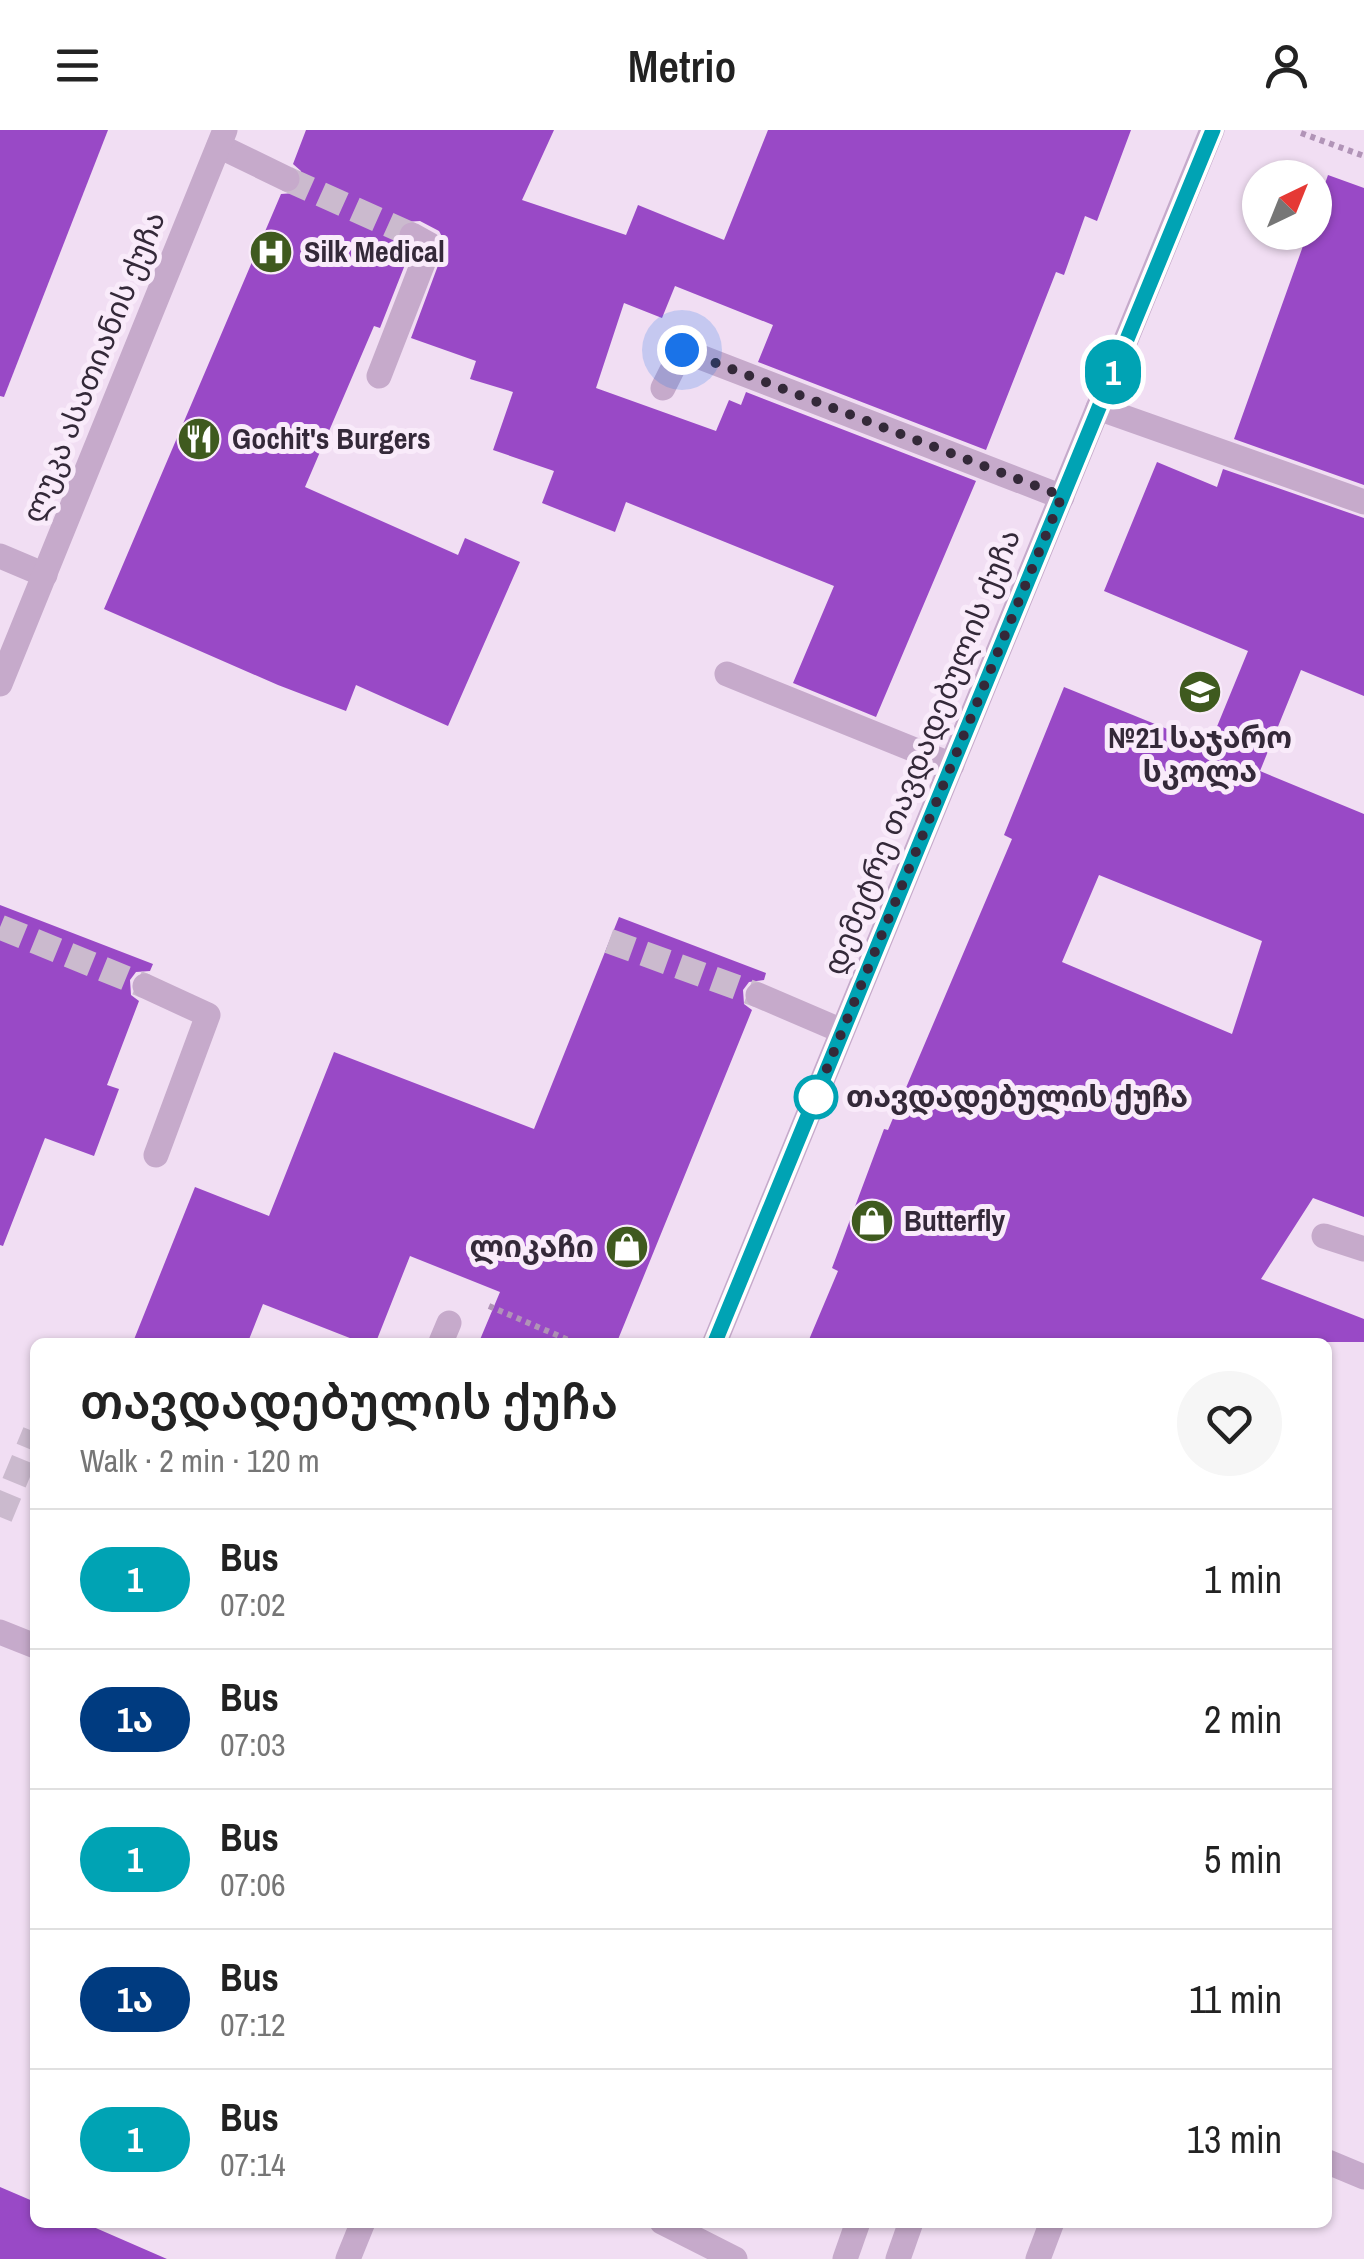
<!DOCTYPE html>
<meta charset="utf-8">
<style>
body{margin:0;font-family:"Archivo Narrow","Noto Sans Georgian",sans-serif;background:#f6f6f6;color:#222;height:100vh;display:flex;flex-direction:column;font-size:38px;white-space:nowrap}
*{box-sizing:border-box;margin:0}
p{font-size:32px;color:#767676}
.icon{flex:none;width:55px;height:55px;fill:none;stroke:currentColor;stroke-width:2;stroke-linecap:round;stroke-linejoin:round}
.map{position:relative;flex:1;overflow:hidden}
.details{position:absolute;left:30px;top:1208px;width:1302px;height:890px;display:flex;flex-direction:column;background:#fff;border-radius:15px;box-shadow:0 2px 8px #0004}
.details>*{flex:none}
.badge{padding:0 20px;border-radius:32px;font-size:35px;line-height:65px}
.needle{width:65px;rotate:43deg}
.controls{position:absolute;left:1242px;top:30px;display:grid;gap:20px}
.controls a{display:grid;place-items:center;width:90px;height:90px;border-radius:50%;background:#fff;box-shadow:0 2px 8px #0004;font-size:50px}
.you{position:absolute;width:50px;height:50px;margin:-25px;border:8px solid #fff;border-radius:50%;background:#1a73e8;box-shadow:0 0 0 15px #1a73e833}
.map>.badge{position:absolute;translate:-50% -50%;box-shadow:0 0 0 5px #fff}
.round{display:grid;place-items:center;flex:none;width:105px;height:105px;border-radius:52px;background:#f6f6f6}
.head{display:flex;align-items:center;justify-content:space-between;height:170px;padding:0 50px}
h1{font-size:48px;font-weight:600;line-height:75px}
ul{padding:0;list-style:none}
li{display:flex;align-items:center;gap:30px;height:140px;padding:0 50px;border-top:2px solid #e0e0e0}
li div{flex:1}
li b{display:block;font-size:38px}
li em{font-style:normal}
li .badge{min-width:110px;font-weight:700;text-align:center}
header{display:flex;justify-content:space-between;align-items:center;height:130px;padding:0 50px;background:#fff;font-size:45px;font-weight:600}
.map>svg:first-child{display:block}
.building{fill:#9949c6;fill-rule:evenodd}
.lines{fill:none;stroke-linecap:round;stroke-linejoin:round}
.minor-tunnel{stroke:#cbbace;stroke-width:25;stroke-dasharray:25 12;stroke-linecap:butt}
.path{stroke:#b194b7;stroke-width:6;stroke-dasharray:5 5;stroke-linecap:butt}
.minor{stroke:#c6aacb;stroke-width:25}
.line-casing{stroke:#fff;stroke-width:22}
.line{stroke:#00a3b4;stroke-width:15}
.walk{stroke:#342939;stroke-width:10;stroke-dasharray:0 18}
.stop-dot{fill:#fff;stroke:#00a3b4;stroke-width:5}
.labels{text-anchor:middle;stroke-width:10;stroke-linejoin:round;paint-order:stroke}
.poi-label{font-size:30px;font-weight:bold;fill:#342939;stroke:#f9ebfa;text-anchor:start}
.street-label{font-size:30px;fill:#342939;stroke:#f9ebfa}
.stop-label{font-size:30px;font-weight:bold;fill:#342939;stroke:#f9ebfa;text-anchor:start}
</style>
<header><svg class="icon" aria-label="menu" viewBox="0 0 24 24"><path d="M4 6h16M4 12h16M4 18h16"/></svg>Metrio<svg class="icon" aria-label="person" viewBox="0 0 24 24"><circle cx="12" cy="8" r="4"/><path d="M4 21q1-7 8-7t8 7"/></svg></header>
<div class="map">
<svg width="1364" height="2129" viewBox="0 0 1364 2129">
<rect width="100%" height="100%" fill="#f1def3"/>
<!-- building -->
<g class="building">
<path d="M0,0H108L4,267L0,266Z"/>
<path d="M306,0H554L522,70L626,105L638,75L724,110L768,0H1131L1097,91L1085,86L1064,145L1056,142L986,320L758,232L773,195L675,156L662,188L624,173L596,258L716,301L729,270L741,275L746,262L976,351L876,587L793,553L834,456L626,372L615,402L542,373L554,341L493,320L513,262L470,249L476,231L411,208L446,114L439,101L420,91L403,92L396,106L399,114L410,122L380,198L374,196L305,357L458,425L465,408L520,432L448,596L356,555L346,581L278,555L104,479L281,64L295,63L302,55L301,41L293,34Z"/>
<path d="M1328,45L1364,58V355L1234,309L1308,102H1315V82Z"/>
<path d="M1157,332L1217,357L1223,339L1364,388V566L1301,540L1260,641L1364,684V1087L1313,1068L1261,1149L1364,1189V1212H808L838,1141L832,1138L884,999L888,1000L1012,709L1004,705L1064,557L1209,616L1248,521L1104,461ZM1099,745L1262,811L1232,904L1062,832Z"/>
<path d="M0,775L153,834L150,841L136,842L130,850L131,865L139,871L107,955L119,959L94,1026L45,1008L3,1116L0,1115Z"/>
<path d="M619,787L766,843L764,850L749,852L743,860L744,874L752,880L617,1212H479L500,1162L410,1126L376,1212H360L263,1174L248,1212H133L195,1057L269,1086L334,922L534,999Z"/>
<path d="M0,2057L35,2072V2092H82L167,2129H0Z"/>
</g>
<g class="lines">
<!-- minor-tunnel -->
<g class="minor-tunnel">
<path d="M287,49L412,105"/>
<path d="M0,797L145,856"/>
<path d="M609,811L758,865"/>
<path d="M0,1387L35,1302"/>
</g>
<!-- path -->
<g class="path">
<path d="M1301,3L1364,26"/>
<path d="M489,1176L573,1212"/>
</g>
<!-- minor -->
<g class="minor">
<path d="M219,16L287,49"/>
<path d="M379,246L430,115L412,105"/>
<path d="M663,258L682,220L1062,367"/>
<path d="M1098,278L1364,372"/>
<path d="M0,426L45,445"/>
<path d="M727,544L952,635"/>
<path d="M0,554L225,0"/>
<path d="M145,856L208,885L156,1025"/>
<path d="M758,865L842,901"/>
<path d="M1324,1106L1364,1119"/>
<path d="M441,1212L449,1193"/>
<path d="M715,1212L1212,0"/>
<path d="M0,1502L35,1516"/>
<path d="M1328,2032L1364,2047"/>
<path d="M662,2092L735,2129"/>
<path d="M348,2129L363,2092"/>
<path d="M845,2129L858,2092"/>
<path d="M898,2129L911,2092"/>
<path d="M1038,2129L1052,2092"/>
</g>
</g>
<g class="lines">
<!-- line casing -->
<g class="line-casing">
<path id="line" d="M715,1212L1213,0"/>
</g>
<!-- line -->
<use href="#line" class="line"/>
<!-- walk -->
<path class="walk" d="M682,220L1062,366L814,970L816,967"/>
</g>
<!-- icons -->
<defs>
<g id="hospital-disc" transform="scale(2.25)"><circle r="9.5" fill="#3f5a1f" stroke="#f9ebfa"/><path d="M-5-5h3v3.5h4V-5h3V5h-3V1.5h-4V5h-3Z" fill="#fff"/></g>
<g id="restaurant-disc" transform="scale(2.25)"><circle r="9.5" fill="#3f5a1f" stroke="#f9ebfa"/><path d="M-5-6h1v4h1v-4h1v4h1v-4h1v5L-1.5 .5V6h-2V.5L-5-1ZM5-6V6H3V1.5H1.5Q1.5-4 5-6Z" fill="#fff"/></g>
<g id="school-disc" transform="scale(2.25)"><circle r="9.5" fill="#3f5a1f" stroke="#f9ebfa"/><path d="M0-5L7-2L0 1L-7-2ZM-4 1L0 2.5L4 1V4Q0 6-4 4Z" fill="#fff"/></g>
<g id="shop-disc" transform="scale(2.25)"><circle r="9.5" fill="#3f5a1f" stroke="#f9ebfa"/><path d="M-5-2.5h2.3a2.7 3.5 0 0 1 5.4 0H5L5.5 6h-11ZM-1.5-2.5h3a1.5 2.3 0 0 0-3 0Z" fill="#fff"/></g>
</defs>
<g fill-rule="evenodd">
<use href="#hospital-disc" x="271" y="122"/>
<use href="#restaurant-disc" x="199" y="309"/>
<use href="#school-disc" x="1200" y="562"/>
<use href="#shop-disc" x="872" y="1091"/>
<use href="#shop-disc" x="627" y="1117"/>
</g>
<!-- markers -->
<circle class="stop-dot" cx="816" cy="967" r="20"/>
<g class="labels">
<!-- poi labels -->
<g class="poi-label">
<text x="304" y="132">Silk Medical</text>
<text x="232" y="319">Gochit's Burgers</text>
<text x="1200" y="618" text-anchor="middle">№21 საჯარო<tspan x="1200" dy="34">სკოლა</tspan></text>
<text x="904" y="1101">Butterfly</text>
<text x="594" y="1127" text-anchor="end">ლიკაჩი</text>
</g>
<!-- street labels -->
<g class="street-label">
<text transform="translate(94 237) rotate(-68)" y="10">ლუკა ასათიანის ქუჩა</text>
<text transform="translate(922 622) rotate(-68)" y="10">დემეტრე თავდადებულის ქუჩა</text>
</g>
<!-- stop labels -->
<g class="stop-label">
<text x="846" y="977">თავდადებულის ქუჩა</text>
</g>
</g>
</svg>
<div class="controls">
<a><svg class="needle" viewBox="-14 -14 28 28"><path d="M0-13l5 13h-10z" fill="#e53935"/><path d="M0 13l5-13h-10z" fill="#767676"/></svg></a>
</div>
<div class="you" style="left:682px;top:220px"></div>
<b class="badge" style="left:1113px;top:242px;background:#00a3b4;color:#fff">1</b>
<section class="details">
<div class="head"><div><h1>თავდადებულის ქუჩა</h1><p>Walk · 2 min · 120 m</p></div><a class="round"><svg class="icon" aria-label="heart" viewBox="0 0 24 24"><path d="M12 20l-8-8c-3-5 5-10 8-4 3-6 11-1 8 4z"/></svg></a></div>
<ul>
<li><span class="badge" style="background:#00a3b4;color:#fff">1</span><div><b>Bus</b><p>07:02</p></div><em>1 min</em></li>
<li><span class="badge" style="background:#003b80;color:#fff">1ა</span><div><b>Bus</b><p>07:03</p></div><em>2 min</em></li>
<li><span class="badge" style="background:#00a3b4;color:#fff">1</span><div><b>Bus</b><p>07:06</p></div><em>5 min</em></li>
<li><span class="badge" style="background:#003b80;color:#fff">1ა</span><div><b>Bus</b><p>07:12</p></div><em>11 min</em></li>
<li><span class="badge" style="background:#00a3b4;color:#fff">1</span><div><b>Bus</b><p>07:14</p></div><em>13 min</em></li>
</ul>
</section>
</div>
